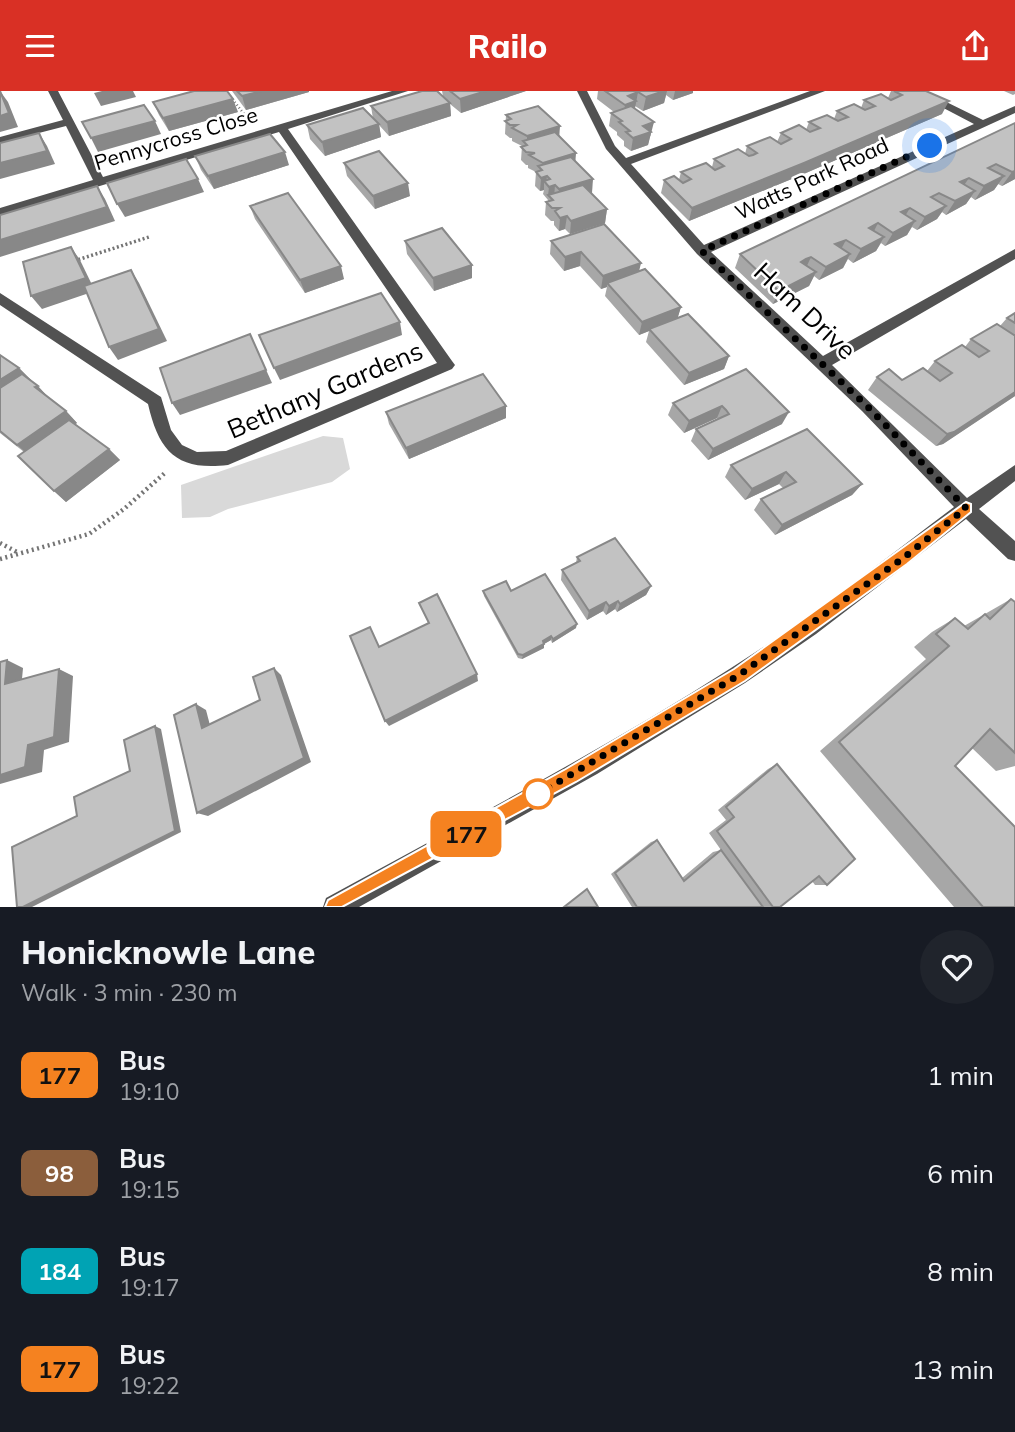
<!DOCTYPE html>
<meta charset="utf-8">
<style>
body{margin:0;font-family:Mulish,sans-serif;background:#20242c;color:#f1f3f6;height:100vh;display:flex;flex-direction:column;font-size:26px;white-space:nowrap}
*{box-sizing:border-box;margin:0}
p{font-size:23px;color:#9ea1a6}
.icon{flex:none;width:38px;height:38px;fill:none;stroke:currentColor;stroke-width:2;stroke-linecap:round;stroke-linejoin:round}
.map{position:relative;height:816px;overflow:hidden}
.sheet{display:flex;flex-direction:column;background:#171b24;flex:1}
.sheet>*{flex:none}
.badge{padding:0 14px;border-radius:10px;font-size:24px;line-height:46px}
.you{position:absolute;width:35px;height:35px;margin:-18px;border:5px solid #fff;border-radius:50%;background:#1a73e8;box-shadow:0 0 0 10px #1a73e833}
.map>.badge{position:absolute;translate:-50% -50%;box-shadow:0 0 0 4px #fff}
.round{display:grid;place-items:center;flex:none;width:74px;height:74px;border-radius:37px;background:#20242c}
.headline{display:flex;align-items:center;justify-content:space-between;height:119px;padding:0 21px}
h1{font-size:33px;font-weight:800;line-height:52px}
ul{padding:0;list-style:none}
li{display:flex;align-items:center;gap:21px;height:98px;padding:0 21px}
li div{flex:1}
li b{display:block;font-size:26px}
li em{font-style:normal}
li .badge{min-width:77px;font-weight:700;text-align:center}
header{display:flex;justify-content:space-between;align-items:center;height:91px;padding:0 21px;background:#d93025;color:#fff;font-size:32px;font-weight:800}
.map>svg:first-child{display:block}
.green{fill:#d9d9d9}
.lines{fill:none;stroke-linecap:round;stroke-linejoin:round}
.path-far2{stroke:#747474;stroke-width:2.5;stroke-dasharray:1 2.5;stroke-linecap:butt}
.path-far1{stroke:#747474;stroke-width:3.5;stroke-dasharray:2 2.5;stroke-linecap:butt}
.path{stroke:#747474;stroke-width:4.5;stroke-dasharray:2 3.5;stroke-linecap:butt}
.minor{fill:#525252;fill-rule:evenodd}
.wall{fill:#a7a7a7}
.shaded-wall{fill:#888}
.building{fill:#c2c2c2;stroke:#888;stroke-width:2}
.line{fill:#f58220;stroke:#fff;stroke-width:2}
.walk{stroke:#000;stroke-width:7;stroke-dasharray:0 12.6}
.stop-dot{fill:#fff;stroke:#f58220;stroke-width:3.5}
.labels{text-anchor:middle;stroke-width:5;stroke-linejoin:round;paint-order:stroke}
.far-street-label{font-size:21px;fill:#000;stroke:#fff}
.street-label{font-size:26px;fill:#000;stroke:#fff}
</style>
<header><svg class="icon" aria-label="menu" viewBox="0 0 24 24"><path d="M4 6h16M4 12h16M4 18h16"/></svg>Railo<svg class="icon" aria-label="share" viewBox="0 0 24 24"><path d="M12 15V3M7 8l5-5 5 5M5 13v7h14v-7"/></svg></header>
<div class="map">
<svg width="1015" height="816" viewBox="0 0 1015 816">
<rect width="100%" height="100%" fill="#fff"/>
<!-- green -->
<path class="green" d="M323,345L343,347L350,378L332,391L228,418L210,426L182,427L181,394Z"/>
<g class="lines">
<!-- path-far2 -->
<path class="path-far2" d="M226,0L244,23"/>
<!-- path-far1 -->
<path class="path-far1" d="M74,170L149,146"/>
<!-- path -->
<g class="path">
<path d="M0,452L17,461"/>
<path d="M0,468L89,443L124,418L166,381"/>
</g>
<!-- minor -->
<g class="minor">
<path d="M48,0H58L103,86L392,0H408L288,38L452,270L455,274L452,278L228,374C177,380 159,361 148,313L0,214V202L161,306L171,339L182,354L197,361L226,360L437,272L279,41L0,125V117L93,89L66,35L0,52V46L63,29Z"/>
<path d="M577,0H587L615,55L626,67L810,0H825L631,73L704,154L974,33L911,0H924L983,29L1015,15V22L711,161L823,265L1015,158V168L832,274L967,407L1015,374V390L979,418L1015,450V470L1008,468L966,428L816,543L745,592L597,683L359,816H323L326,807C462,732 600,661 731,577C809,528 881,471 954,416L862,320L697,163L606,58Z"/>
</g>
</g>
<!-- wall -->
<g class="wall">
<path d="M232,0H309V1L246,19Z"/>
<path d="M442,0H526L461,22L450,13L451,25L389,45L379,34L381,46L325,65L310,48L307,34L373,28L371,15L443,5Z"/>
<path d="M598,0H693V2L673,9L666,4L664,12L643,20L635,15L634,18L651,44L650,45L648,54L631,60L624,55V50L617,44V41L609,35L611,22L614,21L597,8Z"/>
<path d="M891,0H926L942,23L799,85L689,130L661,102L664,89H679L681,81L712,76L714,68L745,63L747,55L777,51L781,42L806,39L809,31L834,28L837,20L861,17L864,9L888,7Z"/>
<path d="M1004,0H1015V3L1013,4Z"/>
<path d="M153,11L238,21L169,40L159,24Z"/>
<path d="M506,24L559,46L575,71L592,102H590L607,118L605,132L570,143L565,138L559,140L554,134V130H551L545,124L546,111H548V109L543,103L544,99L540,100L535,95L536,81L528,77V74H526L521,69L522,55L512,50V47H510L505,43Z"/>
<path d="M1015,32V88L1002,95L998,93L994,99L975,109L971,106L966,113L946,124L942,121L937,128L917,139L912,136L907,144L885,155L881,152L876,160L853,172L848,168L843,177L819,189L814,185L809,195L773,213L735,177L740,163Z"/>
<path d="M195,65L289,74L214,98L201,79Z"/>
<path d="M344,72L410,105L375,118L347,85Z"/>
<path d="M250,115L344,188L305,202L255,128Z"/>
<path d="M405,150L472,187L434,200L407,163Z"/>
<path d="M551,150L639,181L681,216L677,228L729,265L724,278L684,294L646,251L649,240L639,244L605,205L607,196L601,198L580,175L564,180L550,163Z"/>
<path d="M1015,222V305L943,353L936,355L868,299L877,286L902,289L927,280L935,270L965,256L971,248L1000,235L1007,227Z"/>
<path d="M0,264L19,277L49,307L66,320L77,332L75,333L109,358L120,369L66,411L54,400L24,361L0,342Z"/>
<path d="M746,278L782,333L708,369L691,350L696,338L718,328L717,327L684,342L668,324L673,312Z"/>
<path d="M386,321L506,327L409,368L389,333Z"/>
<path d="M807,338L862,393L852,404L775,444L754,419L761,408L783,397L779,393L745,409L725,386L731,374Z"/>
<path d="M577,466L651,495L646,504L617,521L615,518L606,524L603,520L587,529L561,489L562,479L576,472Z"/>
<path d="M483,500H511L576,537L552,552L551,549L544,553V557L522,568L518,567L484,505Z"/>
<path d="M1011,508L1015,511V675L996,680L972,657L955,675L1015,816H954L820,660L926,568L914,556L932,541L955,527L964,535Z"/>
<path d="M777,673L827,794H815L812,790L780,816H632L611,783L651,751L657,749L682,787L713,761L721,759L709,742L726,729L718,719L768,678Z"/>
</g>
<!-- shaded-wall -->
<g class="shaded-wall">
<path d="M0,0L8,11L18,36L0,41Z"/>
<path d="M102,0H133L136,6L101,15L94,2Z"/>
<path d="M262,0H309V1L246,19L242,5Z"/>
<path d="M486,0H526L461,22L460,8Z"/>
<path d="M658,0H667L664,12L643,20L646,6Z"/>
<path d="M675,0H693V2L673,9Z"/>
<path d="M638,1L634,23L623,27L625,14L628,5Z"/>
<path d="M233,8L238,21L169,40L163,27Z"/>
<path d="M949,10L942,23L799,85L689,130L692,117Z"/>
<path d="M450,12L451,25L389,45L387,31Z"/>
<path d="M155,30L161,43L98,61L91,47Z"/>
<path d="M654,31L648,54L631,60L633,47L643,35Z"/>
<path d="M379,33L381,46L325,65L322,51Z"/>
<path d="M560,35L559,49L527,58V45Z"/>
<path d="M39,42L47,55L55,73L0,88V72Z"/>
<path d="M285,61L289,74L214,98L208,85Z"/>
<path d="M576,62L575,76L543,85V72Z"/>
<path d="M1015,80V88L1002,95L1012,81Z"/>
<path d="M547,85L546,93L544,90V99L540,100L541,87Z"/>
<path d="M1004,85L994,99L975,109L984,95Z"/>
<path d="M969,87L960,100V91Z"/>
<path d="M198,88L204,101L125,126L117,113Z"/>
<path d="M593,88L592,102L558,112L559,98Z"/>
<path d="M408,92L410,105L375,118L373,105Z"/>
<path d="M555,94L554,107L548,105L549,96Z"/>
<path d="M97,95L105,108L115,130L0,166V149Z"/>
<path d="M975,100L966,113L946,124L955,110Z"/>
<path d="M946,115L937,128L917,139L925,126Z"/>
<path d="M910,117L902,130L901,121Z"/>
<path d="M607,118L605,132L570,143L571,130Z"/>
<path d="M567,125L565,138L559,140L560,127Z"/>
<path d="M915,130L907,144L885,155L893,142Z"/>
<path d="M878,132L871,146L869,137Z"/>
<path d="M884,146L876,160L853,172L861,158Z"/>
<path d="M846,149L839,162L835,153Z"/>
<path d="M71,156L80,169L95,200L42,218L31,205Z"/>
<path d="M581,161L580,175L564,180L565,166Z"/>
<path d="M850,163L843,177L819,189L826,176Z"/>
<path d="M811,166L805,179L801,171Z"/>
<path d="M641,172L638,185L607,192V196L601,198L603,185Z"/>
<path d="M472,174V187L434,200L433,187Z"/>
<path d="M341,175L344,188L305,202L300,189Z"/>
<path d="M131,179L139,192L167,250L118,269L109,256Z"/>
<path d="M816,181L809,195L773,213L779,200Z"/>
<path d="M681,216L677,229L639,244L642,231Z"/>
<path d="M400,231L402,244L280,289L274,277Z"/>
<path d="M250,243L272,292L180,324L172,312Z"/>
<path d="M729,265L724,278L684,294L689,282Z"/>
<path d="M19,277L31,289L0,309V289Z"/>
<path d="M38,295L49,307L35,296Z"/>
<path d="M1015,301V305L943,353L936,355L947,343Z"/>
<path d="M506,315V327L409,368L406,357Z"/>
<path d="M722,315L717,327L684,342L689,330Z"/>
<path d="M66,320L77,332L30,365L17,354Z"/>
<path d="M789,321L782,333L708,369L713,358Z"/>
<path d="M109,358L120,369L66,411L54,400Z"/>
<path d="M786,381L779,393L745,409L752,398Z"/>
<path d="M862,393L852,404L775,444L782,434Z"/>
<path d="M651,495L646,504L617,521L620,513Z"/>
<path d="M618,510L615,518L606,524L609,515Z"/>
<path d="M606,511L603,520L587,529L589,520Z"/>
<path d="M577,533L576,537L552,552L553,548Z"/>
<path d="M551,545V549L544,553V557L522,568L523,564Z"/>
<path d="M7,569L23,577L21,599L5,593Z"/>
<path d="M274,577L281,584L311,671L208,725L197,722L304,667Z"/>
<path d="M59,578L73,585L69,651L44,659L42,681L0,693V684L28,654Z"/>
<path d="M477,583L478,590L389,635L385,630Z"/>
<path d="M196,613L206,619L212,642L202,637Z"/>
<path d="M155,635L161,638L181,741L32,816H23L175,740Z"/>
</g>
<!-- building -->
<g class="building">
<path d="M0,0L9,22L0,25Z"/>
<path d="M194,0H227L233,8L163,27L153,11Z"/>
<path d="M237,0H262L242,5Z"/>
<path d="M422,0H437L450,12L387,31L371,15Z"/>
<path d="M450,0H486L460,8Z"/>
<path d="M605,0H664L646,6L638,1L628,5L636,10L625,14Z"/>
<path d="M894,0H926L949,10L804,72L692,117L664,89L674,85L683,92L691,88L681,81L706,72L715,79L724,75L714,68L738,58L749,65L753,64L757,62L747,55L770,46L781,53L791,48L781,42L799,34L810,41L820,37L809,31L827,24L838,30L848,26L837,20L854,13L865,19L875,15L864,9L881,3L891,9L902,4Z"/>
<path d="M144,14L155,30L91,47L82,31Z"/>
<path d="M538,15L560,35L527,45L512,37L517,34H510L505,30L511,28L506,24Z"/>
<path d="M631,15L654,31L643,35L651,41L633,47L626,41L630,40L619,31L622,30L611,22Z"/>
<path d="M363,17L379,33L322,51L307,34Z"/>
<path d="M1015,32V80L1012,81L996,73L988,77L1004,85L984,95L969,87L960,91L975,100L955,110L939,102L931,106L946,115L925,126L910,117L901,121L915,130L893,142L878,132L869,137L884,146L861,158L846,149L835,153L850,163L826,176L811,166L806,168L801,171L816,181L779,200L740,163Z"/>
<path d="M555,41L576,62L543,72L529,64L535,62L526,61L521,56L527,54L523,50Z"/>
<path d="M39,42L47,60L0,72V52Z"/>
<path d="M270,43L285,61L208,85L195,65Z"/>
<path d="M379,60L408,92L373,105L344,72Z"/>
<path d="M571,66L593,88L559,98L555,94L549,96L544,90L550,88L547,85L541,87L536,81L542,79L538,75Z"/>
<path d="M186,68L198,88L117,113L107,92Z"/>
<path d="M583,94L607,118L571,130L567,125L560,127L555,120L560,117H552L546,111L553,109L548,104Z"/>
<path d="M97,95L107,116L0,149V124Z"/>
<path d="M288,102L341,175L300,189L250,115Z"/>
<path d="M604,133L641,172L603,185L581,161L565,166L551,150Z"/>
<path d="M442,137L472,174L433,187L405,150Z"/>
<path d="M71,156L86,187L31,205L23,171Z"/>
<path d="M645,178L681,216L642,231L607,192Z"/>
<path d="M131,179L159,238L109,256L84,195Z"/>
<path d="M381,202L400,231L274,277L259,244Z"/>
<path d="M1015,222V232L1007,227Z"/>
<path d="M688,223L729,265L689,282L649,238Z"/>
<path d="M997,233L1014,244H1015V301L954,341L947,343L877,286L889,278L902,289L923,277L940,290L952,282L935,270L962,254L979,266L989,260L971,248Z"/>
<path d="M250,243L266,279L172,312L160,277Z"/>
<path d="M0,264L19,277L0,289Z"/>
<path d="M746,278L789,321L713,358L696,338L729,323L726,319L722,315L689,330L673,312Z"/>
<path d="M22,283L38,295L35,296L66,320L17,354L0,340V297Z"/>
<path d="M483,283L506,315L406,357L386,321Z"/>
<path d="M69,329L109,358L54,400L18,365Z"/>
<path d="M807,338L862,393L782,434L761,408L796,391L786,381L752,398L731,374Z"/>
<path d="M615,447L651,495L620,513L618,510L609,515L606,511L589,520L562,479L580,470L577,466Z"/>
<path d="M545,483L577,533L553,548L551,545L543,550L544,553L523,564L518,563L483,500L506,490L511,500Z"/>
<path d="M437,503L477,583L385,630L350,545L370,536L379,556L429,532L419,512Z"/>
<path d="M1011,508L1015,511V662L990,638L955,675L1015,736V816H983L839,651L949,555L936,543L955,527L968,538L985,523L990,528Z"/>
<path d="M7,569L5,593L59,578L54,646L28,654L25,676L0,684V571Z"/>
<path d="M274,577L304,667L197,722L174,624L196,613L202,637L260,609L253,586Z"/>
<path d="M155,635L175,740L23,816H17L12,756L77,725L74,706L130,680L124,649Z"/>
<path d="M777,673L855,768L827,794L819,785L780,816H773L717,740L734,726L726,716Z"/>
<path d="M657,749L684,790L721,759L763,816H637L615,782Z"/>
<path d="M587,798L598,816H564Z"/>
</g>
<!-- line -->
<path class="line" d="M966,411L971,413V421L907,473L745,590L576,691L342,816H325L328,809L564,679L734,578Z"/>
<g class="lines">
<!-- walk -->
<path class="walk" d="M538,703L739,584L902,468L966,417L868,316L702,160L930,55"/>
</g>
<!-- markers -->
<circle class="stop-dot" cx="538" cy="703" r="14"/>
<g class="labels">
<!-- far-street labels -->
<g class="far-street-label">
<text transform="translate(176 48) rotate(-17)" y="7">Pennycross Close</text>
<text transform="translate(812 88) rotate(-25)" y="7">Watts Park Road</text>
</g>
<!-- street labels -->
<g class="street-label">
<text transform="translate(805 220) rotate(43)" y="9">Ham Drive</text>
<text transform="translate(325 299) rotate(-23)" y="9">Bethany Gardens</text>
</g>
</g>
</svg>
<div class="you" style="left:930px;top:55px"></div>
<b class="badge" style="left:466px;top:743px;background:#f58220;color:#111">177</b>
</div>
<section class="sheet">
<div class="headline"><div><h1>Honicknowle Lane</h1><p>Walk · 3 min · 230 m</p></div><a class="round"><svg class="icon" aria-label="heart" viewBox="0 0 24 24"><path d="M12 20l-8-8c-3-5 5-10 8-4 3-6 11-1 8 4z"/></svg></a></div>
<ul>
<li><span class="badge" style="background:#f58220;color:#111">177</span><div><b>Bus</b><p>19:10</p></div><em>1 min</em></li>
<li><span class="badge" style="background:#8b5e3c;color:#fff">98</span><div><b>Bus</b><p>19:15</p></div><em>6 min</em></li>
<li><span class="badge" style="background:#00a3b4;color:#fff">184</span><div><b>Bus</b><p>19:17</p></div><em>8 min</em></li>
<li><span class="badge" style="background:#f58220;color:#111">177</span><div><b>Bus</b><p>19:22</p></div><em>13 min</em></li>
</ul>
</section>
